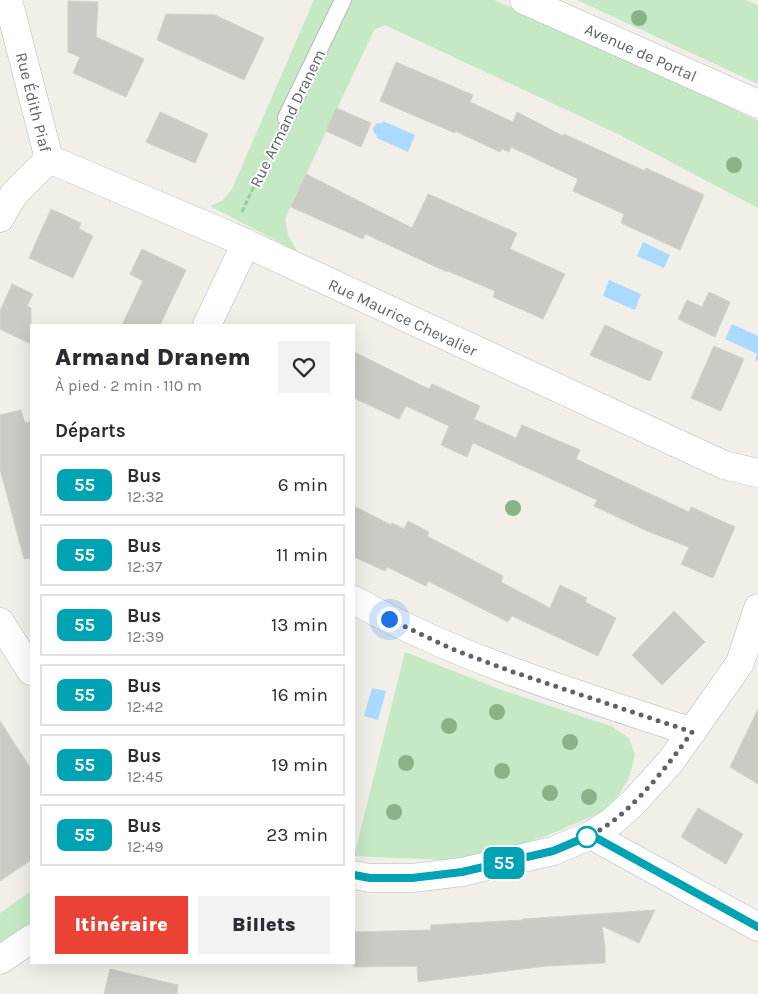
<!DOCTYPE html>
<html lang="fr">
<meta charset="utf-8">
<style>
body{margin:0;font-family:Karla,sans-serif;background:#f2f2f3;color:#2b2b33;height:100vh;display:flex;flex-direction:column;font-size:19px;white-space:nowrap}
*{box-sizing:border-box;margin:0}
p{font-size:16px;color:#7c7c81}
.icon{flex:none;width:28px;height:28px;fill:none;stroke:currentColor;stroke-width:2;stroke-linecap:round;stroke-linejoin:round}
.map{position:relative;flex:1;overflow:hidden}
.drawer{position:absolute;left:30px;top:324px;width:325px;height:640px;display:flex;flex-direction:column;background:#fff;border-radius:0px;box-shadow:0 5px 20px #0002}
.drawer>*{flex:none}
.badge{padding:0 10px;border-radius:8px;font-size:18px;line-height:32px}
.you{position:absolute;width:25px;height:25px;margin:-12px;border:4px solid #fff;border-radius:50%;background:#1a73e8;box-shadow:0 0 0 8px #1a73e833}
.map>.badge{position:absolute;translate:-50% -50%;box-shadow:0 0 0 2px #fff}
h2{padding:0 25px;font-size:19px;line-height:45px}
.round{display:grid;place-items:center;flex:none;width:52px;height:52px;border-radius:0px;background:#f2f2f3}
.headline{display:flex;align-items:center;justify-content:space-between;height:85px;padding:0 25px}
h1{font-size:24px;font-weight:800;line-height:38px}
.primary-button{display:flex;gap:10px;margin-top:auto;padding:10px 25px}
.primary-button a{flex:1;height:58px;border-radius:0px;background:#ea4335;color:#fff;font-size:20px;font-weight:800;line-height:58px;text-align:center}
.primary-button a+a{background:#f2f2f3;color:#2b2b33}
ul{padding:0;list-style:none}
li{display:flex;align-items:center;gap:15px;height:62px;margin:0 10px 8px;padding:0 15px;border:2px solid #e1e1e2;border-radius:0px}
li div{flex:1}
li b{display:block;font-size:19px}
li em{font-style:normal}
li .badge{min-width:55px;font-weight:700;text-align:center}
.map>svg:first-child{display:block}
.green{fill:#c5e8c5}
.water{fill:#aadaff}
.building{fill:#cccac5;stroke:#d6d1c6}
.lines{fill:none;stroke-linecap:round;stroke-linejoin:round}
.lane-casing{stroke:#b5b8bc;stroke-width:18}
.street-casing{stroke:#b5b8bc;stroke-width:29}
.path{stroke:#9cc7a9;stroke-width:3;stroke-dasharray:5 2.5;stroke-linecap:butt}
.lane{stroke:#fff;stroke-width:16}
.street{stroke:#fff;stroke-width:28}
.tree{fill:#89b387}
.line-casing{stroke:#fff;stroke-width:11}
.line{stroke:#00a3b4;stroke-width:8}
.walk{stroke:#5f6368;stroke-width:5;stroke-dasharray:0 9}
.stop-dot{fill:#fff;stroke:#00a3b4;stroke-width:2.5}
.labels{text-anchor:middle;stroke-width:4;stroke-linejoin:round;paint-order:stroke}
.street-label{font-size:16px;fill:#5f6368;stroke:#fff}
</style>
<div class="map">
<svg width="758" height="994" viewBox="0 0 758 994">
<rect width="100%" height="100%" fill="#f1efe8"/>
<!-- green -->
<g class="green">
<path d="M314,0H494L725,105L758,121V208L618,134L385,25L374,30L285,219L288,235L298,252L210,206L222,201L232,189Z"/>
<path d="M577,0H746L758,5V84Z"/>
<path d="M405,652L499,689L611,726L629,738L635,755L629,778L618,796L600,813L546,836L492,854L445,860L354,856Z"/>
<path d="M31,891V923L0,946V913Z"/>
</g>
<!-- water -->
<g class="water">
<path d="M383,121L415,135L408,152L377,138V136L373,131V128L377,123H383Z"/>
<path d="M643,242L670,255L664,268L637,256Z"/>
<path d="M609,280L641,294L635,310L603,296Z"/>
<path d="M732,324L758,336V361L755,360L757,354L725,339Z"/>
<path d="M372,688L386,691L378,720L364,716Z"/>
</g>
<!-- building -->
<g class="building">
<path d="M68,1L98,2L96,37L144,59L126,97L73,73L80,57L68,52Z"/>
<path d="M166,14L215,15L264,38L244,80L157,40Z"/>
<path d="M396,62L473,95L470,102L513,122L517,112L563,136L564,134L645,171L646,168L704,195L680,250L621,223L624,214L573,191L578,179L511,147L509,152L502,149L500,152L455,131V133L380,101Z"/>
<path d="M336,108L371,123L361,147L326,131Z"/>
<path d="M160,112L208,134L195,163L146,142Z"/>
<path d="M306,174L412,228L428,194L517,233L510,249L565,274L543,319L493,297L495,291L448,271L447,272L365,234L363,239L291,207Z"/>
<path d="M51,209L81,223L79,229L93,236L73,278L29,258Z"/>
<path d="M142,249L186,270L160,325H122L143,281L130,274Z"/>
<path d="M12,284L33,294L27,306L31,308V344L0,329V311Z"/>
<path d="M709,292L730,302L715,337L678,319L687,300L702,307Z"/>
<path d="M605,325L663,352L650,381L590,355Z"/>
<path d="M714,346L744,359L721,411L691,398Z"/>
<path d="M354,352L429,389L432,384L480,406L474,419L516,438L522,425L580,450L576,459L689,512L691,507L735,527L713,578L681,564L689,547L647,531L594,506L597,500L473,443L467,457L441,445L449,426L406,406L399,419L354,398Z"/>
<path d="M21,410L25,423L31,421V558L24,559L0,469V415Z"/>
<path d="M354,506L391,525L392,523L404,529L408,521L429,532L427,536L503,576L501,582L550,608L560,585L587,598L585,602L616,618L598,656L512,616L508,622L428,581L426,586L387,567L385,571L354,557Z"/>
<path d="M674,611L705,642L662,685L632,655Z"/>
<path d="M758,709V784L730,767Z"/>
<path d="M0,721L31,769V860L0,881Z"/>
<path d="M698,808L743,834L726,864L681,837Z"/>
<path d="M655,910L639,943L602,926L605,947V963L546,966L418,982L417,966L354,967V932L431,930V925L523,920V919Z"/>
<path d="M110,969L178,985L177,994H104Z"/>
</g>
<g class="lines">
<!-- lane casing -->
<g class="lane-casing">
<path id="lane" d="M286,118L343,0"/>
</g>
<!-- street casing -->
<g class="street-casing">
<g id="street">
<path d="M8,0L49,159"/>
<path d="M524,0L758,104"/>
<path d="M49,159L230,236L724,465L758,473"/>
<path d="M0,218L14,194L49,159"/>
<path d="M207,325L246,243"/>
<path d="M354,600C460,660 577,694 692,732"/>
<path d="M0,622L31,671"/>
<path d="M591,835L758,927"/>
<path d="M354,875L370,878H413L462,872L553,851L591,835L613,821L633,803L671,761L740,663L758,608"/>
<path d="M0,960L31,939"/>
</g>
</g>
<!-- path -->
<path class="path" d="M242,212L277,136"/>
<!-- lane -->
<use href="#lane" class="lane"/>
<!-- street -->
<use href="#street" class="street"/>
</g>
<!-- trees -->
<g class="tree">
<circle cx="639" cy="18" r="8"/>
<circle cx="734" cy="165" r="8"/>
<circle cx="513" cy="508" r="8"/>
<circle cx="497" cy="712" r="8"/>
<circle cx="449" cy="726" r="8"/>
<circle cx="570" cy="742" r="8"/>
<circle cx="406" cy="763" r="8"/>
<circle cx="502" cy="771" r="8"/>
<circle cx="550" cy="793" r="8"/>
<circle cx="589" cy="797" r="8"/>
<circle cx="394" cy="812" r="8"/>
</g>
<g class="lines">
<!-- line casing -->
<g class="line-casing">
<path id="line" d="M354,875L370,878H412L462,872L553,851L591,835L758,927"/>
</g>
<!-- line -->
<use href="#line" class="line"/>
<!-- walk -->
<path class="walk" d="M389,619L452,649L513,672L692,732C667,767 627,819 587,837"/>
</g>
<!-- markers -->
<circle class="stop-dot" cx="587" cy="837" r="10"/>
<g class="labels">
<!-- street labels -->
<g class="street-label">
<text transform="translate(641 52) rotate(24)" y="6">Avenue de Portal</text>
<text transform="translate(34 102) rotate(76)" y="6">Rue Édith Piaf</text>
<text transform="translate(287 118) rotate(-64)" y="6">Rue Armand Dranem</text>
<text transform="translate(403 317) rotate(25)" y="6">Rue Maurice Chevalier</text>
</g>
</g>
</svg>
<div class="you" style="left:389px;top:619px"></div>
<b class="badge" style="left:504px;top:863px;background:#00a3b4;color:#fff">55</b>
<section class="drawer">
<div class="headline"><div><h1>Armand Dranem</h1><p>À pied · 2 min · 110 m</p></div><a class="round"><svg class="icon" aria-label="heart" viewBox="0 0 24 24"><path d="M12 20l-8-8c-3-5 5-10 8-4 3-6 11-1 8 4z"/></svg></a></div>
<h2>Départs</h2>
<ul>
<li><span class="badge" style="background:#00a3b4;color:#fff">55</span><div><b>Bus</b><p>12:32</p></div><em>6 min</em></li>
<li><span class="badge" style="background:#00a3b4;color:#fff">55</span><div><b>Bus</b><p>12:37</p></div><em>11 min</em></li>
<li><span class="badge" style="background:#00a3b4;color:#fff">55</span><div><b>Bus</b><p>12:39</p></div><em>13 min</em></li>
<li><span class="badge" style="background:#00a3b4;color:#fff">55</span><div><b>Bus</b><p>12:42</p></div><em>16 min</em></li>
<li><span class="badge" style="background:#00a3b4;color:#fff">55</span><div><b>Bus</b><p>12:45</p></div><em>19 min</em></li>
<li><span class="badge" style="background:#00a3b4;color:#fff">55</span><div><b>Bus</b><p>12:49</p></div><em>23 min</em></li>
</ul>
<div class="primary-button"><a>Itinéraire</a><a>Billets</a></div>
</section>
</div>
